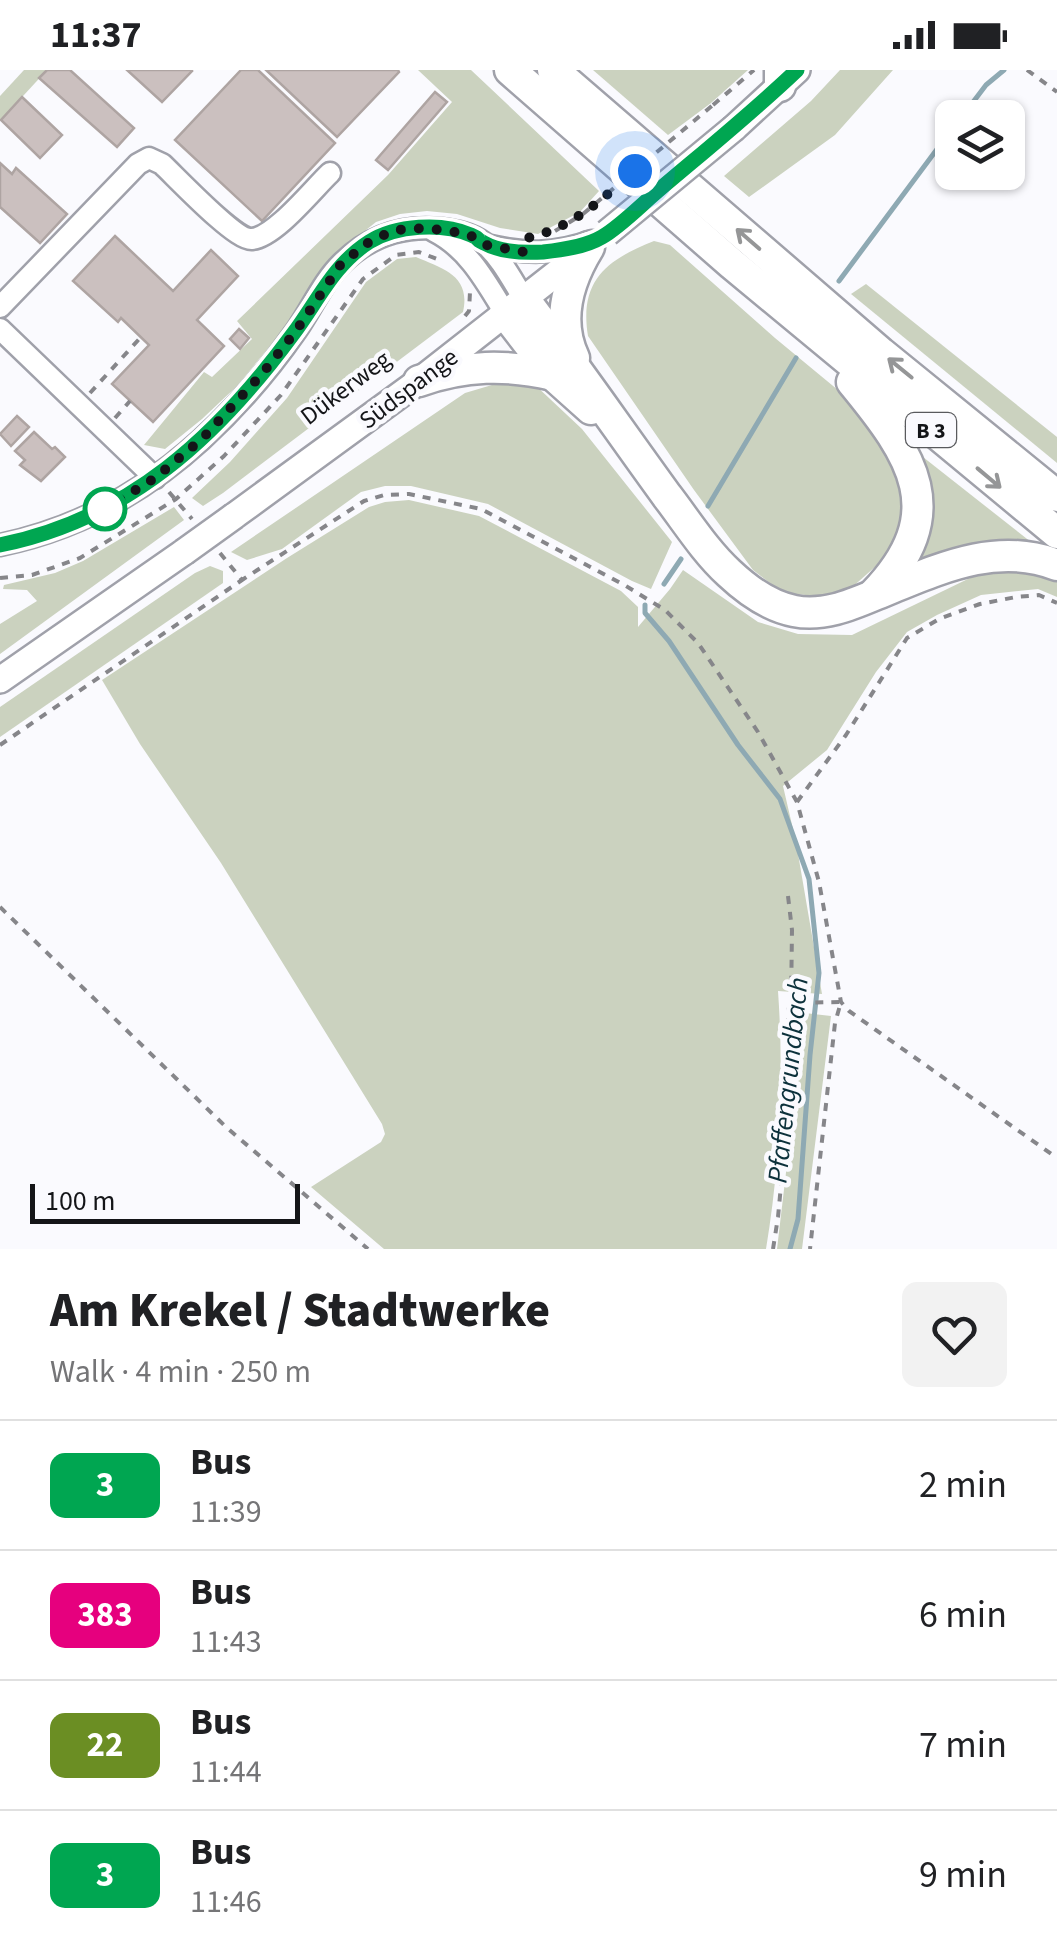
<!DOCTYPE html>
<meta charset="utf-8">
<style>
body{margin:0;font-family:"Source Sans 3",sans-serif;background:#f2f2f2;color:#202124;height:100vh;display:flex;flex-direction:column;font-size:38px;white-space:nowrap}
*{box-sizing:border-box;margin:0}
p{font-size:32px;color:#757577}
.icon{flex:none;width:55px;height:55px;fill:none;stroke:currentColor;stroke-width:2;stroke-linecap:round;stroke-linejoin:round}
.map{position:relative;height:1179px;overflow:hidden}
.details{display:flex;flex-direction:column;background:#fff;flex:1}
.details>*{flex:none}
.badge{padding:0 20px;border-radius:15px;font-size:35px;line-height:65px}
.fabs{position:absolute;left:935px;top:30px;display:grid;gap:20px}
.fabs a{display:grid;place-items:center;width:90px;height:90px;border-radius:15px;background:#fff;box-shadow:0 2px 8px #0004;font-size:50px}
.scale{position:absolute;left:30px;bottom:25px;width:270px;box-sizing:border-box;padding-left:10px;border:5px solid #141518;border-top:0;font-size:28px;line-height:35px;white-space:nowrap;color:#141518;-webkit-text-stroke:8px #fafafe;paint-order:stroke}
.you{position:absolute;width:50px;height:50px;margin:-25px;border:8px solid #fff;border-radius:50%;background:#1a73e8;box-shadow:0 0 0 15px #1a73e833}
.map>.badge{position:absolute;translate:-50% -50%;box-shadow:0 0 0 5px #fff}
.round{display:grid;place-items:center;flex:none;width:105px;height:105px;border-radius:15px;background:#f2f2f2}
.overview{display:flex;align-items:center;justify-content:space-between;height:170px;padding:0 50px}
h1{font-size:48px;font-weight:800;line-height:75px}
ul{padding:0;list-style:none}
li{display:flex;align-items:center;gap:30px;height:130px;padding:0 50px;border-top:2px solid #e0e0e0}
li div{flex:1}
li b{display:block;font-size:38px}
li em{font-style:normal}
li .badge{min-width:110px;font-weight:700;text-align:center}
.status{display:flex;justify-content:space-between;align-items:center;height:70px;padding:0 50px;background:#fff;direction:ltr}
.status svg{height:28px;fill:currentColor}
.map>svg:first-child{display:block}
.green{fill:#cbd2bf}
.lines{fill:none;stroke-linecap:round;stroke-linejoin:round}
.stream{stroke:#8ea9b3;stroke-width:5}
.building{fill:#cbc0bf;stroke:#aea4a2;stroke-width:2.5}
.minor-casing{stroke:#a0a1aa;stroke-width:25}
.major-casing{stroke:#a0a1aa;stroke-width:30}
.highway-casing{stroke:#a0a1aa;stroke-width:35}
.path{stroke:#86868a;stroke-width:4;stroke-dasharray:8 8;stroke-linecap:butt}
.minor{stroke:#fff;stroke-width:20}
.major{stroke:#fff;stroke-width:25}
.highway{stroke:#fff;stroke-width:30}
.major-bridge-casing{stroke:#a0a1aa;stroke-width:30;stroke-linecap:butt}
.path-bridge{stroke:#86868a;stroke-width:4;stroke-dasharray:8 8;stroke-linecap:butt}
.major-bridge{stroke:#fff;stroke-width:25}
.oneway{stroke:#959697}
.line-casing{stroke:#fff;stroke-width:22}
.line{stroke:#00a651;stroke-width:15}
.walk{stroke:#141518;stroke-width:10;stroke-dasharray:0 18}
.stop-dot{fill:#fff;stroke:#00a651;stroke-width:5}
.labels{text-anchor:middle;stroke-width:9;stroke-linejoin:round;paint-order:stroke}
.shield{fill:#fafafe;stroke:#595a5d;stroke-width:2.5}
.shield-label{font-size:22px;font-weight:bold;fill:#141518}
.street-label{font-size:25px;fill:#141518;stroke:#fafafe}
.water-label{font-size:28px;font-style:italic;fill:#0c313b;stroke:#fafafe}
</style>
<div class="status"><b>11:37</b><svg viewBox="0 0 49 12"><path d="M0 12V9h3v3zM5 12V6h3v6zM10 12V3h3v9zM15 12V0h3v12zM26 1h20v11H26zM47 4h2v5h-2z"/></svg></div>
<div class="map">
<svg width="1057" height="1179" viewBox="0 0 1057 1179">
<rect width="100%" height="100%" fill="#fafafe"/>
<!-- green -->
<g class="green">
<path d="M24,0H47L0,51V26Z"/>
<path d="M418,0H471L599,121L580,142L538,164L500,158L457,144L427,141L400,144L376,152L341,180L316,209L288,254L237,316L202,349L165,379L144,375L204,302L212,307L252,269L237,251L388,105L452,32Z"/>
<path d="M593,0H748L711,33L668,65Z"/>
<path d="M840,0H893L835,65L749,127L724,106L811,31Z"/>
<path d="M654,171L670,175L775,268L844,325L893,390L904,413V444L894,472L876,496L849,520L829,527L783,523L753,500L694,420L588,266C579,211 606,190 654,171Z"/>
<path d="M416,187C444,199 471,206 463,242L223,423L203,436L192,428L230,392L287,328L366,212L397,189Z"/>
<path d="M866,214L1057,367V393L851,224Z"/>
<path d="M502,312L533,313L582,359L672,472L651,519L632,511L488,434L411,416H385L361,422L282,479L247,490L231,482L465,323Z"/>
<path d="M909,376L1036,476L899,510Z"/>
<path d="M409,430L479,446L621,521L638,537V557L670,519L683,500L758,552L798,564L852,565L972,507L1000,497L1057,508V527L1038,519L981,525L937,545L907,562L876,602L827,680L783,716L796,772L822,924L778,921C784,1005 780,1096 766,1179H384L311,1117L381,1072L385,1064L382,1054L221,793L140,674L102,610L287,488L369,437L385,432Z"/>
<path d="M174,437L184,450L0,584V554L37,531L27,520L3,519L4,515L55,503L83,491Z"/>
<path d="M210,496L223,501V513L0,667V637L195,503Z"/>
<path d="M796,942L831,946L802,1179H777L797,1009Z"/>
</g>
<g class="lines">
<!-- stream -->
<g class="stream">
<path d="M961,48L986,15L1004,0"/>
<path d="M839,211L952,59"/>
<path d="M708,436L796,288"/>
<path d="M664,514L681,489"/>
<path d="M645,535V543L669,571L738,675L780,729L809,809L819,903L810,985L798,1149L790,1179"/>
</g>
</g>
<!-- building -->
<g class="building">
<path d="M47,0H70L134,58L117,77L39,8Z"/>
<path d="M127,0H191L192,1L162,32Z"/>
<path d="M241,0H258L335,73L262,151L175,70Z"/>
<path d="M266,0H398L399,2L337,67Z"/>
<path d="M435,22L447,32L388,100L376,90Z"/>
<path d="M22,27L62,65L40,88L1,50Z"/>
<path d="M0,93L12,104L16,98L67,144L40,173L0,137Z"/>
<path d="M115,166L173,221L211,180L238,206L197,250L224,276L153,352L112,314L149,275L121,248L118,252L73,211Z"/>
<path d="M239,259L249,268L240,279L230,269Z"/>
<path d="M17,346L29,357L11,376L0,364Z"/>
<path d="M34,362L52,379L55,377L65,387L41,411L20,395L25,390L15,381Z"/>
</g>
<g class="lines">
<!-- minor casing -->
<g class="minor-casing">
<g id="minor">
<path d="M434,161C468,178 486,212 505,243"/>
<path d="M486,175C524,184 554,185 592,171"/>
<path d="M0,237L138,94L149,88L162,94C177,108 236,171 252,169C275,167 313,119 330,103"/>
<path d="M0,259L155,408"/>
<path d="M0,475C77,459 143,423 201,370C236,338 269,300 296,261C312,238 323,211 343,192C371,165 403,155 441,159C456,161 471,163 484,173C501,188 512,210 524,229"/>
</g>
</g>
<!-- major casing -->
<g class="major-casing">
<g id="major">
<path d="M734,58L797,0"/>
<path d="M234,446L419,311L585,181"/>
<path d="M0,610L184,482"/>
</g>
</g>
<!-- highway casing -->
<g class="highway-casing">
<g id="highway">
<path d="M510,0L732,194L1057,463"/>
<path d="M553,0L881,283L1057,426"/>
<path d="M780,16V0"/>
<path d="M524,229C573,293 619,360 667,426C687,452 705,481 729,503C747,520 769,536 794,541C827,548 859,531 889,519C943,497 999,472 1057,495"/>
<path d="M505,243L553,305L591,339"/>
<path d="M574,288C556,250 568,211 589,177"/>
<path d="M419,311C465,295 506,294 553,305"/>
<path d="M852,312C913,386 952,443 874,524"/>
</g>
</g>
<!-- path -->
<g class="path">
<path d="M1027,0L1057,22"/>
<path d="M713,35L754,0"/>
<path d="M555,161L583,144"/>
<path d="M465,246L469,241L470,222"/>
<path d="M90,323L141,267"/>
<path d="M115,348L130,331"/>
<path d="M169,422L192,449"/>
<path d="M220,483L242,510L364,431L384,425L409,424L481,439L626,516L665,540L698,573L758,662L797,732L819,812L841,932L849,941L1057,1088"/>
<path d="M0,508L32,505L80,488L176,429L224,386L281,325L363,209L396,185L419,182L442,191"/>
<path d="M0,675L242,510"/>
<path d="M797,732L846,665L907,568L939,549L980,534L1016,527L1039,525L1057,533"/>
<path d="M788,826L792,860L791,933"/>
<path d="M0,837L226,1057L368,1179"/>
<path d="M773,1179L778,1147L791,1009L788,940L791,933L841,932L835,953L810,1179"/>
</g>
<!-- minor -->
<use href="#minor" class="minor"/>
<!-- major -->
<use href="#major" class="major"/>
<!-- highway -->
<use href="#highway" class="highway"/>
<!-- major-bridge casing -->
<g class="major-bridge-casing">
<g id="major-bridge">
<path d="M607,163L734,58"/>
<path d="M184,482L234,446"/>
</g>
</g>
<!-- path-bridge -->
<path class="path-bridge" d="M583,144L713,35"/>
<!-- major-bridge -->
<use href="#major-bridge" class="major-bridge"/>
</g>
<!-- one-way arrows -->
<defs><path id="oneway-shaft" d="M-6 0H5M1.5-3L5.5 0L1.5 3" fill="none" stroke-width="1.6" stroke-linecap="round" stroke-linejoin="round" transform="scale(2.5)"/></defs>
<g class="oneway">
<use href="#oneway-shaft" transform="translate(748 169) rotate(-139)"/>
<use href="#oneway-shaft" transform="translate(900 298) rotate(-141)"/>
<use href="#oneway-shaft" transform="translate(989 408) rotate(40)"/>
</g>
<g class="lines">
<!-- line casing -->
<g class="line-casing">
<path id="line" d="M0,475C129,449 217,367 293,264C318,231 333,195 369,172C396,155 442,152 471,165C484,171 472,167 484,173C500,182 525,183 543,182C562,180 585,177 602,167C621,156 642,134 660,119C706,80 753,42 797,0"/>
</g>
<!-- line -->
<use href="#line" class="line"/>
<!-- walk -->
<path class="walk" d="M105,439L155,408L202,369L262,304L296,261L341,194L369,172L395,160L427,158L468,164L486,175L524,182L527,168C574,157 599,131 635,101"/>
</g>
<!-- markers -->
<circle class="stop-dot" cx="105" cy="439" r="20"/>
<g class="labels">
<!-- shield labels -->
<rect class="shield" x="906" y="343" width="50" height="34" rx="8"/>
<g class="shield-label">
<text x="931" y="368">B 3</text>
</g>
<!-- street labels -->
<g class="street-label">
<text transform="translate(345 317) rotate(-37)" y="9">Dükerweg</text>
<text transform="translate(408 318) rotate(-37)" y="9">Südspange</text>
</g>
<!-- water labels -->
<g class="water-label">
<text transform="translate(787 1010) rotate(-84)" y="10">Pfaffengrundbach</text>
</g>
</g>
</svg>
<div class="fabs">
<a><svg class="icon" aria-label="layers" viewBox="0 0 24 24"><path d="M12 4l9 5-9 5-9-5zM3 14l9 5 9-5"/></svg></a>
</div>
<div class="scale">100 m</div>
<div class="you" style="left:635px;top:101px"></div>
</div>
<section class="details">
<div class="overview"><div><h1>Am Krekel / Stadtwerke</h1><p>Walk · 4 min · 250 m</p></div><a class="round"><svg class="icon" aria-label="heart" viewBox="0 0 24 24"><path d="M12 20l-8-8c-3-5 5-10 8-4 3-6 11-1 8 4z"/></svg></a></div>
<ul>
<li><span class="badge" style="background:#00a651;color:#fff">3</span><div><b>Bus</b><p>11:39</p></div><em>2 min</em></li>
<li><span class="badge" style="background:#e6007e;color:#fff">383</span><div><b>Bus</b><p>11:43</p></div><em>6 min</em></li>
<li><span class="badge" style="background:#6b8e23;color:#fff">22</span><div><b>Bus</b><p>11:44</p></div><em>7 min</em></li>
<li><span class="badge" style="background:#00a651;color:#fff">3</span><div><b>Bus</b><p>11:46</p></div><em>9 min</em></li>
</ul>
</section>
